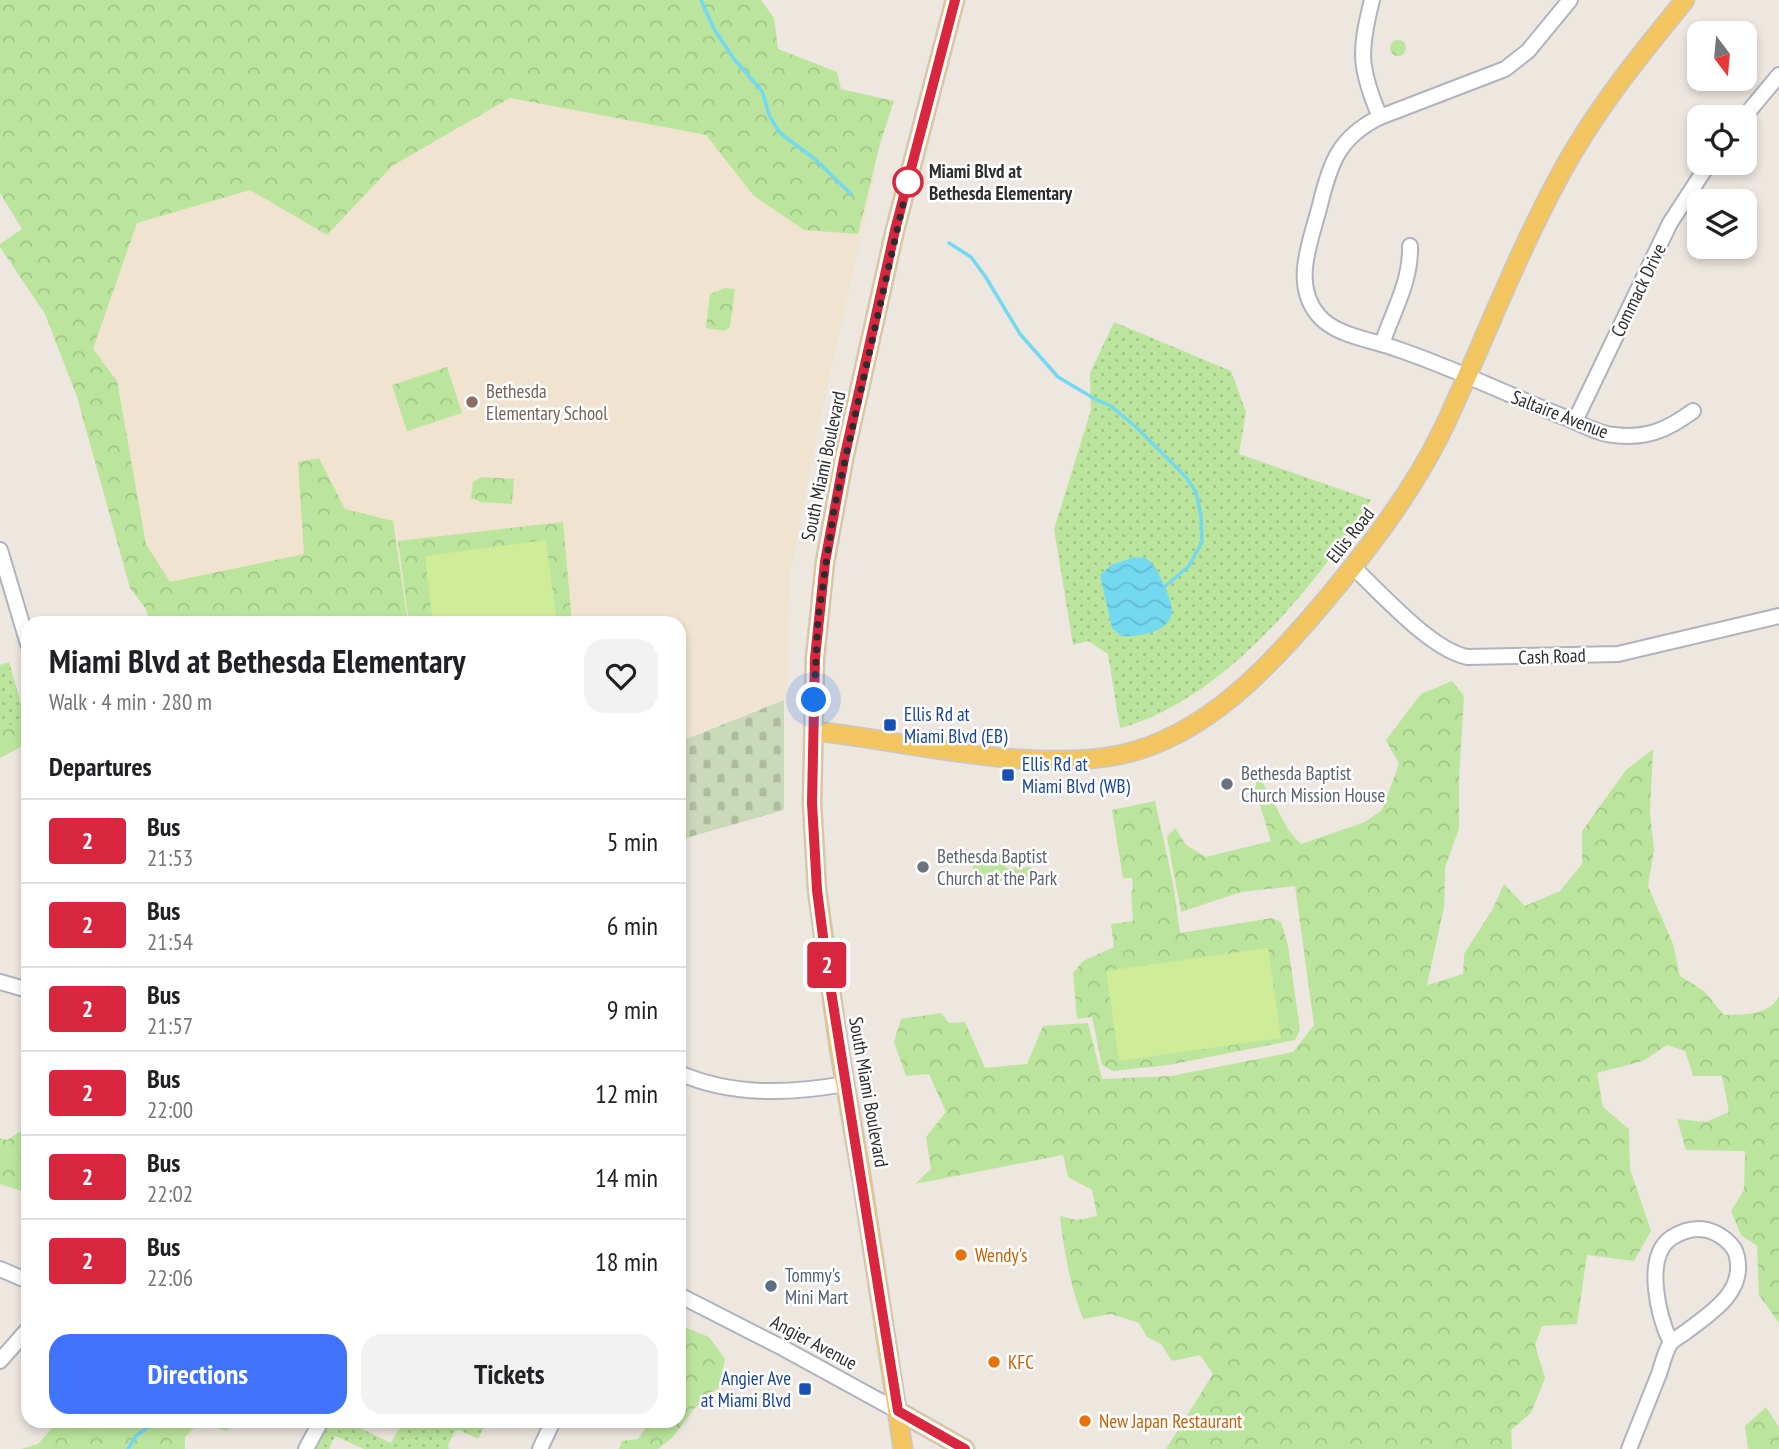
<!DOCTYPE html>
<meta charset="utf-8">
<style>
body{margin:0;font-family:"PT Sans Narrow",sans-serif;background:#f2f2f2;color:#202124;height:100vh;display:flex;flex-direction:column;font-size:26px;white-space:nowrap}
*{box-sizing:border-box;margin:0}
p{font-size:23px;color:#757577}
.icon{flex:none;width:38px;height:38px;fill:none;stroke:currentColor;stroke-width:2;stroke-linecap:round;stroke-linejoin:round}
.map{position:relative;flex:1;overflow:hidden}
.sheet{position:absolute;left:21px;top:616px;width:665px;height:812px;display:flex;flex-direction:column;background:#fff;border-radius:21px;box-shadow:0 4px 10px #0003}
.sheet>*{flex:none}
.badge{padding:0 14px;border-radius:5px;font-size:24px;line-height:46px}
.needle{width:46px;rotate:164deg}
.tools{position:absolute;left:1687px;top:21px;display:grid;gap:14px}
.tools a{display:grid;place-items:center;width:70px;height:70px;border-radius:14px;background:#fff;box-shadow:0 4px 10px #0003;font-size:35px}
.you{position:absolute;width:35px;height:35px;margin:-18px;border:5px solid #fff;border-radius:50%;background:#1a73e8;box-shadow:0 0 0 10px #1a73e833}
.map>.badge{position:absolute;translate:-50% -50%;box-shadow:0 0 0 4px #fff}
h2{padding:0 28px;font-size:26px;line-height:63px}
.round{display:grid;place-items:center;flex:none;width:74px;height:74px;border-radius:21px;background:#f2f2f2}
.head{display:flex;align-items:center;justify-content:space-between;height:119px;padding:0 28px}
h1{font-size:33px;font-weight:600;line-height:52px}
.button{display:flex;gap:14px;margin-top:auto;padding:14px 28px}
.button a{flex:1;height:80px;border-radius:21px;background:#4072fc;color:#fff;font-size:28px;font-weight:600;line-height:80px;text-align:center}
.button a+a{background:#f2f2f2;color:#202124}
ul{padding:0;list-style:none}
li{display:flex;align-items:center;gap:21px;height:84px;padding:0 28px;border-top:2px solid #e0e0e0}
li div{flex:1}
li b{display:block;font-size:26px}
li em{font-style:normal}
li .badge{min-width:77px;font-weight:700;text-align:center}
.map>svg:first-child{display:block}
.education{fill:#f0e3d0}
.grass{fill:url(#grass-dots);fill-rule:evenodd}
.forest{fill:url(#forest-crowns)}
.cemetery{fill:url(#cemetery-stones)}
.pitch{fill:#cfec98}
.water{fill:url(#water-waves)}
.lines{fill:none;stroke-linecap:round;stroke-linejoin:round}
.stream{stroke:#73d9f0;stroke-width:3.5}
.minor-casing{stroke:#b0b3bd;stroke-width:18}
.major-casing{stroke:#c8c8c8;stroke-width:21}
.minor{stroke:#fff;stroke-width:14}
.major{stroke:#f2c561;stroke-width:18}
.line-casing{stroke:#fff;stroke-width:16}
.line{stroke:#d7263d;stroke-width:10}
.walk{stroke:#2d2d2d;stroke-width:7;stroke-dasharray:0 12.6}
.stop-dot{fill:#fff;stroke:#d7263d;stroke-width:3.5}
.education-dot{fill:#8d6e63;stroke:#fff;stroke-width:2.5}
.transit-dot{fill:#1a4fb4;stroke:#fff;stroke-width:2.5}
.worship-dot{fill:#6b7280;stroke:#fff;stroke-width:2.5}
.food-dot{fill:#e8710a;stroke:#fff;stroke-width:2.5}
.service-dot{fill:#5c6f8a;stroke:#fff;stroke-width:2.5}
.labels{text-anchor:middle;stroke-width:5;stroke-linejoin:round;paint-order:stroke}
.stop-label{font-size:19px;font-weight:bold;fill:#2d2d2d;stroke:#fff;text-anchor:start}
.street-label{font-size:19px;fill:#2d2d2d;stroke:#fff}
.education-label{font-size:19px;fill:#785e54;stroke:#fff;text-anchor:start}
.transit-label{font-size:19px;fill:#164399;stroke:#fff;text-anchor:start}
.worship-label{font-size:19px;fill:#5b616d;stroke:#fff;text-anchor:start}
.food-label{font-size:19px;fill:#c56008;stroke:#fff;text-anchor:start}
.service-label{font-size:19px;fill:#4e5e75;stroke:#fff;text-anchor:start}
</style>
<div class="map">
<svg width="1779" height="1449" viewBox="0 0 1779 1449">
<defs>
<pattern id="grass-dots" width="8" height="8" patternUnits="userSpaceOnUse" patternTransform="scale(1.75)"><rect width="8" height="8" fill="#bbe59c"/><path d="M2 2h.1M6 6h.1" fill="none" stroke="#a1c587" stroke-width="1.8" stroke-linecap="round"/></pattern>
<pattern id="forest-crowns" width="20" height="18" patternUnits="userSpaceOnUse" patternTransform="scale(1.75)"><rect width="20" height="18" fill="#bbe59c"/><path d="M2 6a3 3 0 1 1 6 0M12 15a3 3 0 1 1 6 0" fill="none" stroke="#a1c587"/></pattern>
<pattern id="cemetery-stones" width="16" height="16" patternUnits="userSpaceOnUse" patternTransform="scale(1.75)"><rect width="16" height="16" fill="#cad9b7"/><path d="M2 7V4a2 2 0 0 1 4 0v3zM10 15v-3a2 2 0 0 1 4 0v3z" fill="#aebb9e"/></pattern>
<pattern id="water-waves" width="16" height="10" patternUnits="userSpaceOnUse" patternTransform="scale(1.75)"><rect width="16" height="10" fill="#73d9f0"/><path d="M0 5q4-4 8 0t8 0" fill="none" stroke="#64bbce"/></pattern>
</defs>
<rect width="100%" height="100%" fill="#eee7e0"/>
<!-- education -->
<path class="education" d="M510,98L876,168L819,424L790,575L786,698L679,740V623H408L393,522L345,509L298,462L304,554L170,583L146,544L117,381L93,349L137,223L250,190L327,235L392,166Z"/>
<!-- grass -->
<g class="grass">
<path d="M1114,322L1231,371L1246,412L1239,454L1371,500C1315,586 1223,701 1120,728L1108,654L1088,641L1073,645L1054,529L1091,410L1090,373ZM1134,557L1112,628L1100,575L1111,565Z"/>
<path d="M9,662L26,721L0,728V665Z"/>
<path d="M330,1421H357L360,1422L358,1427L391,1443L403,1421H491L488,1428L484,1427L478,1439L459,1430L455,1431L448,1445L449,1449H364L335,1436L329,1449H316Z"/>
</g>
<!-- forest -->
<g class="forest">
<path d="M0,0H761L774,18L778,49L837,72L841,89L894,101L880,144L858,234L804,230L754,196L706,135L510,98L392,166L327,235L250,190L137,223L93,349L117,381L146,544L170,582L304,554L298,462L319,458L345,509L393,521L408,623H150L146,609L130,588L77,397L45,314L0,247V244L22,229L0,193Z"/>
<circle cx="1398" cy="48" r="8"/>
<path d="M725,288L735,289L730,327L725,331L706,328L710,294Z"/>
<path d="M447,367L462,413L407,431L392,385Z"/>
<path d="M481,477L514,479L512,504L481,502L471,498L473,482Z"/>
<path d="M563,522L572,623H409L398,541Z"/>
<path d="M1452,681L1464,696L1459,780V829L1445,867L1444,907L1427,985L1463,974L1464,954L1492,910L1504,884L1525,906L1560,891L1582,864V831L1626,770L1653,749L1650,813L1654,850L1648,886L1673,944L1680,976L1704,991L1724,1015C1745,1014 1767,1016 1779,997V1323L1759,1295L1757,1246L1741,1235L1731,1211L1744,1190L1745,1151L1686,1150L1677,1119L1706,1122L1729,1112L1722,1076H1693L1685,1051L1667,1045L1643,1061L1597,1073L1603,1107L1629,1129L1630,1169L1651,1231L1634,1261L1587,1255L1577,1324L1542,1326L1535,1345L1545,1378L1531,1413L1511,1430L1512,1449H1166L1213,1374L1200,1355L1172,1361L1161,1344L1147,1337L1139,1323L1111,1314L1083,1319C1070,1285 1064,1252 1060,1216L1077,1220L1097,1216L1092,1190L1068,1177L1063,1155L915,1184L931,1169L926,1137L946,1112L929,1074L906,1076L894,1042L901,1019L941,1013L949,1023L965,1022L985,1068L1027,1064L1043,1026L1088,1023L1102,1079L1171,1076L1293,1052L1314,1025L1295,886L1241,892L1181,912L1167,837L1175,828L1186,845L1206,857L1271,841L1255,789L1258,774L1289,831L1301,844L1365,822L1382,810L1399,764L1386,740L1421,694Z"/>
<path d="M26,721L28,743L0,758V728Z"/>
<path d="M1155,801L1173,883L1180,933L1272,918L1281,922L1288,945L1300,1030L1295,1040L1169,1065L1113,1071L1102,1065L1092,1017L1077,1019L1073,973L1083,961L1114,947L1111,924L1133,921L1131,891L1133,890L1132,878H1123L1112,810Z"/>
<path d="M1005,854L1006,868L1031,867V880L974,883L972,856Z"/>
<path d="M21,1131L28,1138V1193L0,1184V1138L7,1140Z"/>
<path d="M687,1328L709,1337L725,1359L719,1387L694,1409L672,1438L658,1449H619L622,1441L638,1439L650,1421H679V1344Z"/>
<path d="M1766,1407L1779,1427V1449H1748L1745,1426Z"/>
<path d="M58,1421H233L227,1431L212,1427L196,1426L185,1437V1449H21L38,1444Z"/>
</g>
<!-- cemetery -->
<path class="cemetery" d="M784,700V810L679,840V742Z"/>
<!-- pitch -->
<g class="pitch">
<path d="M546,540L557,623H433L425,556Z"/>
<path d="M1268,948L1281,1038L1119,1061L1106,971Z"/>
</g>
<!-- water -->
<path class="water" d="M1134,557L1146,558C1155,565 1160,575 1164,586C1168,594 1172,604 1172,612C1170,633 1136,637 1121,636L1112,628L1100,575L1111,565Z"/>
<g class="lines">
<!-- stream -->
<g class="stream">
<path d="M701,0L714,29L734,59L762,91L770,117L780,133L816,160L851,194"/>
<path d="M949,243L971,257L985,276L1020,334L1058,377L1095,399L1111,406L1136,427L1186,477L1196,492L1201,516L1202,542L1189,566L1163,588"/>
<path d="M128,1449L136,1436L156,1421"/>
</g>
<!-- minor casing -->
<g class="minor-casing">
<g id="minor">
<path d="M1372,0C1359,51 1359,68 1380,117"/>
<path d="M1570,0L1528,51L1505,69L1380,117C1339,137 1330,163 1320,205C1311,241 1291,284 1319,316C1336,336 1373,340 1397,349C1454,368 1508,395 1564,417C1580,423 1598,434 1614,435C1647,439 1667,430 1693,411"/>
<path d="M1744,117L1779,75"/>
<path d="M1382,344C1393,311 1411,282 1410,246"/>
<path d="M1575,421L1670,223L1709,163"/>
<path d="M0,550L28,644"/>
<path d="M1353,567C1381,593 1432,651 1468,657L1618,654L1779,616"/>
<path d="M0,982L28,990"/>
<path d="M679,1073C732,1096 789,1094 845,1084"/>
<path d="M0,1269L28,1281"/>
<path d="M679,1295L783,1348L898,1411"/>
<path d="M0,1361L28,1329"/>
<path d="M306,1449L321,1421"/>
<path d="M540,1449L553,1421"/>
<path d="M1629,1449C1639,1424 1649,1399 1659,1374C1662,1365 1665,1352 1670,1344C1674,1339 1682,1335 1687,1331C1711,1313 1745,1292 1737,1257C1735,1244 1719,1233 1707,1230C1694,1227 1682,1231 1671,1238C1643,1258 1659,1318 1671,1343"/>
</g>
</g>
<!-- major casing -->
<g class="major-casing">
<g id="major">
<path d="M814,731C909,741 1024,773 1119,755C1207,737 1274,662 1329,596C1373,543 1414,489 1444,427C1483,344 1515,258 1559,177C1593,113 1639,56 1685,0"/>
<path d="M898,1411L965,1449"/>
<path d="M903,1449L862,1181L839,1048L817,890L812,803L815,658L825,562L844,459L895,230L955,0"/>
</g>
</g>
<!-- minor -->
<use href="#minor" class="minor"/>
<!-- major -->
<use href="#major" class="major"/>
</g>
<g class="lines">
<!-- line casing -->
<g class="line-casing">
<path id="line" d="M955,0L895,230L844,459L825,562L815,658L812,803L817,890L826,960L898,1411L965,1449"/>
</g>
<!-- line -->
<use href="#line" class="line"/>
<!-- walk -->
<path class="walk" d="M814,700L818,619L834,509L908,182"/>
</g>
<!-- markers -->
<circle class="stop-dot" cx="908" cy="182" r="14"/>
<circle class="education-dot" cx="472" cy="402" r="7"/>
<g class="transit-dot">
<rect x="883" y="718" width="14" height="14" rx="3.5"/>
<rect x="1001" y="768" width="14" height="14" rx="3.5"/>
<rect x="798" y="1382" width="14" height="14" rx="3.5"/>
</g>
<g class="worship-dot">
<circle cx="1227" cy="784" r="7"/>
<circle cx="923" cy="867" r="7"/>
</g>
<g class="food-dot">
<circle cx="961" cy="1255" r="7"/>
<circle cx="994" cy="1362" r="7"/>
<circle cx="1085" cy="1421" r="7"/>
</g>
<circle class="service-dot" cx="771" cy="1286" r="7"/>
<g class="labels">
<!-- stop labels -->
<g class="stop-label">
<text x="929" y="178">Miami Blvd at<tspan x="929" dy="22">Bethesda Elementary</tspan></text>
</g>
<!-- street labels -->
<g class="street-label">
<text transform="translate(1638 290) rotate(-64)" y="7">Commack Drive</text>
<text transform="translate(1560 414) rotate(21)" y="7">Saltaire Avenue</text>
<text transform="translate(823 466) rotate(-78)" y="7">South Miami Boulevard</text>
<text transform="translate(1350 535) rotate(-52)" y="7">Ellis Road</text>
<text transform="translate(1552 656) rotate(-2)" y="7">Cash Road</text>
<text transform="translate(869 1092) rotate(80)" y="7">South Miami Boulevard</text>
<text transform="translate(814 1342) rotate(28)" y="7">Angier Avenue</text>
</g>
<!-- education labels -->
<g class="education-label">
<text x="486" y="398">Bethesda<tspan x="486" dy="22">Elementary School</tspan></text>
</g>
<!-- transit labels -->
<g class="transit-label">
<text x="904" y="721">Ellis Rd at<tspan x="904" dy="22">Miami Blvd (EB)</tspan></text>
<text x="1022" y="771">Ellis Rd at<tspan x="1022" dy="22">Miami Blvd (WB)</tspan></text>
<text x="791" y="1385" text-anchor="end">Angier Ave<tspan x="791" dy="22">at Miami Blvd</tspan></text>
</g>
<!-- worship labels -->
<g class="worship-label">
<text x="1241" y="780">Bethesda Baptist<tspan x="1241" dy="22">Church Mission House</tspan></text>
<text x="937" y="863">Bethesda Baptist<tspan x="937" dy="22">Church at the Park</tspan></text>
</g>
<!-- food labels -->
<g class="food-label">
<text x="975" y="1262">Wendy's</text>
<text x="1008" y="1369">KFC</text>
<text x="1099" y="1428">New Japan Restaurant</text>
</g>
<!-- service labels -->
<g class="service-label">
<text x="785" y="1282">Tommy's<tspan x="785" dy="22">Mini Mart</tspan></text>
</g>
</g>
</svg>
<div class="tools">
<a><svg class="needle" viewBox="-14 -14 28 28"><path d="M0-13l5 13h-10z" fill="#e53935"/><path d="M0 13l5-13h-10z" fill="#757577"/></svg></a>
<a><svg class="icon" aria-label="locate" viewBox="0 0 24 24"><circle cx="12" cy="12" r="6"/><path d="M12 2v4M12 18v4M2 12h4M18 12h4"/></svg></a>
<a><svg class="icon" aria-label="layers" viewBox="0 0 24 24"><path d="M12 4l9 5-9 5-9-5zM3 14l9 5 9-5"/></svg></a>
</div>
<div class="you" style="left:814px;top:700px"></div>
<b class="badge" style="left:827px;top:965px;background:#d7263d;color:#fff">2</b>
<section class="sheet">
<div class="head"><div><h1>Miami Blvd at Bethesda Elementary</h1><p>Walk · 4 min · 280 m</p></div><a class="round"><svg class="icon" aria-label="heart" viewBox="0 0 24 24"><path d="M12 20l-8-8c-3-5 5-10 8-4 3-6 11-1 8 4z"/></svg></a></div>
<h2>Departures</h2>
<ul>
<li><span class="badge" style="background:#d7263d;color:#fff">2</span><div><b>Bus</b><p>21:53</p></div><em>5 min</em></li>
<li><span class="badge" style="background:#d7263d;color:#fff">2</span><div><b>Bus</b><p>21:54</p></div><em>6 min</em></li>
<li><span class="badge" style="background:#d7263d;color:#fff">2</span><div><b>Bus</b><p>21:57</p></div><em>9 min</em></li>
<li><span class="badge" style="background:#d7263d;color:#fff">2</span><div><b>Bus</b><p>22:00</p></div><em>12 min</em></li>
<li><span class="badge" style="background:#d7263d;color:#fff">2</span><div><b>Bus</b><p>22:02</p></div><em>14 min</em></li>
<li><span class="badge" style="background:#d7263d;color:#fff">2</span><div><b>Bus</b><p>22:06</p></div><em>18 min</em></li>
</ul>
<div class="button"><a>Directions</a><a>Tickets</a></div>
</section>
</div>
